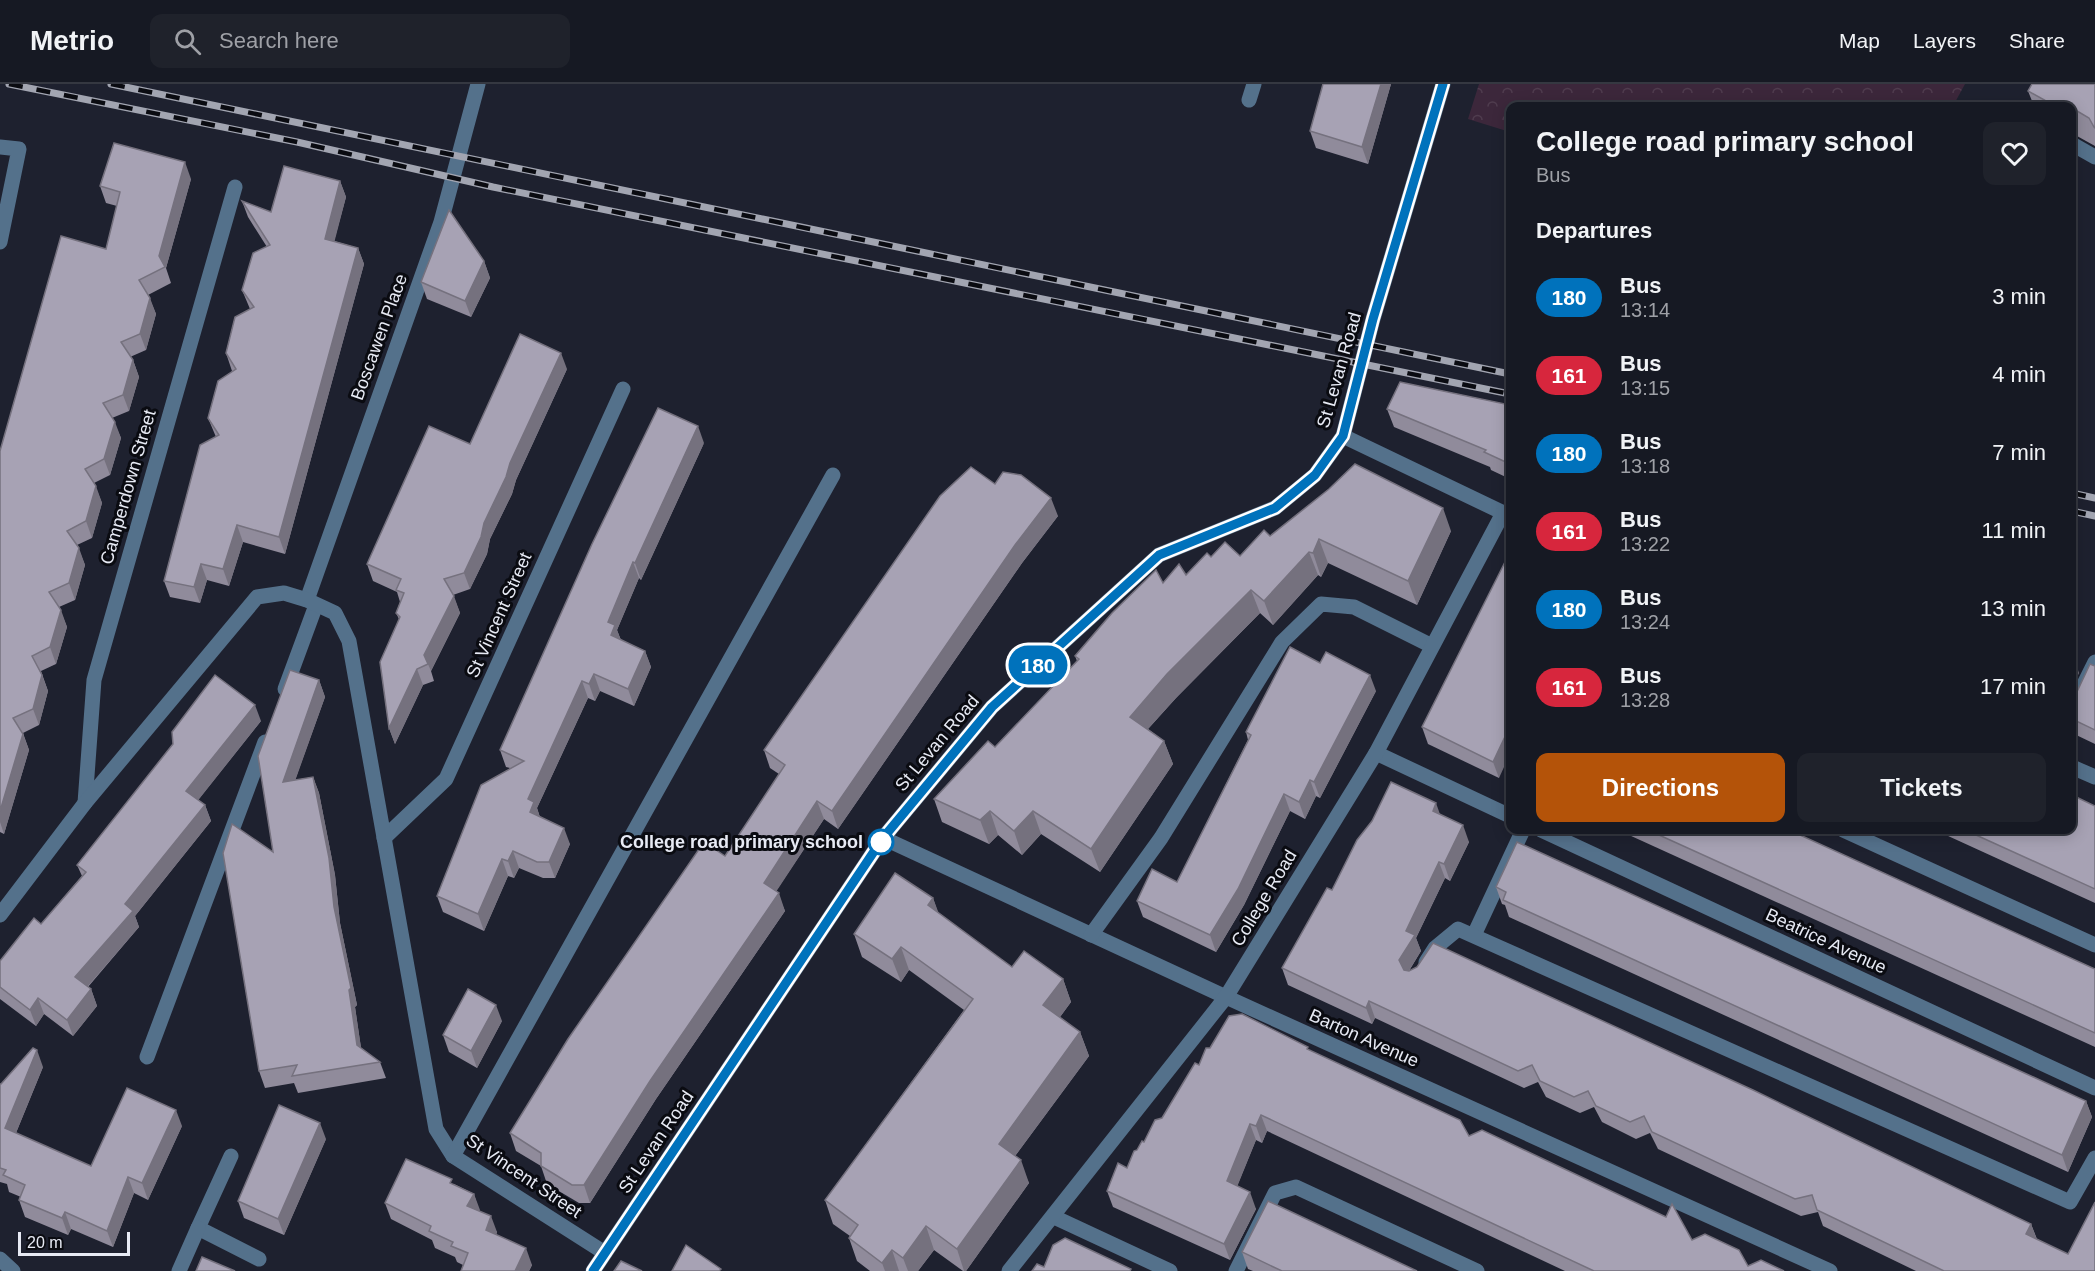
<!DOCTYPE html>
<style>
body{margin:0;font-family:Arial,sans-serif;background:#1f222b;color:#f1f3f6;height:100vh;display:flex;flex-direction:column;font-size:22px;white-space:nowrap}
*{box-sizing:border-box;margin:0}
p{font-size:20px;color:#9ea0a6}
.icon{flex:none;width:33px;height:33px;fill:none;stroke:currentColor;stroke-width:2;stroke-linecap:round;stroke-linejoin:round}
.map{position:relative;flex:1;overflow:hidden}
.drawer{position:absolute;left:1506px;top:18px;width:570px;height:732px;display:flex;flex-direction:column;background:#161923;border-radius:12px;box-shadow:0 3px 15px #0003,0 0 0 2px #353841}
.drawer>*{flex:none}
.badge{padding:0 12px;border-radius:20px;font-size:21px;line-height:39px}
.scale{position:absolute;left:18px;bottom:15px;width:112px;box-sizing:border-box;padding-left:6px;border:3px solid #e7eaf4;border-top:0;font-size:16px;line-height:21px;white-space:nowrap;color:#e7eaf4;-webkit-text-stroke:4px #0a0b11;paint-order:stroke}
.map>.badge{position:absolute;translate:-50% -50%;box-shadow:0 0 0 3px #fff}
h2{padding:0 30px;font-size:22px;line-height:54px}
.round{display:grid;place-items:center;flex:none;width:63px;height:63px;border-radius:12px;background:#1f222b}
.headline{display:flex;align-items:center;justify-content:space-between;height:102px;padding:0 30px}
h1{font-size:28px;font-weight:800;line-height:45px}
.button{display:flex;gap:12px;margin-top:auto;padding:12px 30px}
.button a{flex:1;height:69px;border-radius:12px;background:#b45309;color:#fff;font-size:24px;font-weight:800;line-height:69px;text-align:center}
.button a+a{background:#1f222b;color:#f1f3f6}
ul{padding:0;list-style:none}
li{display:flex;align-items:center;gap:18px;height:78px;padding:0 30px}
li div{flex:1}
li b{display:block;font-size:22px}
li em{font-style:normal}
li .badge{min-width:66px;font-weight:700;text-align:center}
header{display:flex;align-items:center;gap:36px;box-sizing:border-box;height:84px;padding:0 30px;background:#161923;border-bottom:2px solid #353841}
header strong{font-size:28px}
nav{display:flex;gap:33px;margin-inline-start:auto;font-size:21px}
.search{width:420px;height:54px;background:#1f222b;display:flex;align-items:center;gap:15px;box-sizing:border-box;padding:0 21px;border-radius:12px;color:#9ea0a6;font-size:22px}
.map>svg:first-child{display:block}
.park{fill:url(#park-crowns)}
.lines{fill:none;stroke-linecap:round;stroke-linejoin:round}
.minor{stroke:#54718b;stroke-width:15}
.rail-casing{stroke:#a2a5b1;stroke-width:7}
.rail{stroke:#0a0b11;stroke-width:4.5;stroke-dasharray:14;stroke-linecap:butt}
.wall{fill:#908b9b}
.shaded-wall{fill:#75717e}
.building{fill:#a7a2b4;stroke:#75717e;stroke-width:1.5}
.line-casing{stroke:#fff;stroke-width:14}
.line{stroke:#0072bc;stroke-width:9}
.stop-dot{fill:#fff;stroke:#0072bc;stroke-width:3}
.labels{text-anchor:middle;stroke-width:6;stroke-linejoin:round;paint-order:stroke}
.street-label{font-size:18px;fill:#e7eaf4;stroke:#0a0b11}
.stop-label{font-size:18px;font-weight:bold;fill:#e7eaf4;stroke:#0a0b11;text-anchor:end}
</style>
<header>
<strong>Metrio</strong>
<div class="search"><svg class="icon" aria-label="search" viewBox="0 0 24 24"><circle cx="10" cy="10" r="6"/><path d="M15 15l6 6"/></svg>Search here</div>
<nav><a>Map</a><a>Layers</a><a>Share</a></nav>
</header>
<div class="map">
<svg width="2095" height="1187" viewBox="0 0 2095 1187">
<defs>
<pattern id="park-crowns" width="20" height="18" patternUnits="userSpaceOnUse" patternTransform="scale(1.5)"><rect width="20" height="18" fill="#3c273b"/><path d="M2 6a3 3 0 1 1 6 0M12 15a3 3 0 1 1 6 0" fill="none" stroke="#4f3c4e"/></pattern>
</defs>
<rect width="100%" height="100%" fill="#1e212f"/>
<!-- park -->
<path class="park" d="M1479,0H1965L1953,22H1510V48L1468,35Z"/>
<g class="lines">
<!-- minor -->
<g class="minor">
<path d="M1249,16L1254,0"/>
<path d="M2072,60L2095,73"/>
<path d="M0,63L19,65L0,158"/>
<path d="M1343,352L1510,432"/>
<path d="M307,516L441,138L478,0"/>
<path d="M285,605L316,521"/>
<path d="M2072,624L2095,578"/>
<path d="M1376,669L1510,732"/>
<path d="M2072,683L2095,693"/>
<path d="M85,719L94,596L235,103"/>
<path d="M1541,746L2095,1004"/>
<path d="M1843,746L2095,861"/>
<path d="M384,754L446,695L623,305"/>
<path d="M883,754L1226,913L1830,1187"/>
<path d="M0,831L85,719L257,513L284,509L307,516L335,529L349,557L436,1045L453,1072L605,1169"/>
<path d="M1091,851L1161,754L1282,558L1321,520L1354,523L1432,562"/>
<path d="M1474,851L1523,746"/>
<path d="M1426,878L1435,864L1458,845L2070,1118L2095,1074"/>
<path d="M147,973L265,658"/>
<path d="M231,1072L198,1144L259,1175"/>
<path d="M453,1072L833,391"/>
<path d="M1054,1133L1170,1187"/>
<path d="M0,1175L13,1187"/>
<path d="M179,1187L198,1144"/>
<path d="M593,1187L883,754L992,623L1159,471L1275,424L1315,391L1343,352L1373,235L1443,0"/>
<path d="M1009,1187L1226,913L1376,669L1503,429"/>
<path d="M1236,1187L1275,1109L1296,1103L1477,1187"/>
</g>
<!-- rail casing -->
<g class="rail-casing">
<g id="rail">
<path d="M9,0L297,58L493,103L1510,310"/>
<path d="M111,0L1510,290"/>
<path d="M2072,409L2095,414"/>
<path d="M2072,427L2095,432"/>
</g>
</g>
<!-- rail -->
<use href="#rail" class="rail"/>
</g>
<!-- wall -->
<g class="wall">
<path d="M1391,0L1368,80L1316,64L1310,47Z"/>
<path d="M2095,0V62L2077,52H2072V22H2034L2028,7Z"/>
<path d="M191,95L166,184L171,199L148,211L156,230L146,266L130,273L133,276L139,293L129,327L112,334L121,354L110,391L94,399L102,419L92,454L77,461L85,481L75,516L59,523L67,543L56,580L41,587L48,607L39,641L23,649L29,666L4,750L0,748V367L106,165L117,122L106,119L100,102Z"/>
<path d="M340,97L346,113L334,157L358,164L364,180L285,470L243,458L229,502L207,496L200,519L170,513L164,497L216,353L208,334L232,287L226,269L250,225L242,206L267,163L248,133L242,117L271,128Z"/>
<path d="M484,177L490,194L471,233L427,215L421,198Z"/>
<path d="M567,285L516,396L512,410L490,455L487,470L470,505L453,511L460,529L431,587L434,597L423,601L395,660L389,644L399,535L396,529L400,518L397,508L373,497L367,480L470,360Z"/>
<path d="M1510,321V395L1491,386L1490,383L1394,343L1387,325Z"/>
<path d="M704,359L641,496L639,494L617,546L621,556L645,567L651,583L634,622L600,607L595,617L588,614L537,724L540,733L570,760L555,794H543L519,784L514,794L508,792L484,847L443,828L437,812L510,684L506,683L500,666Z"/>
<path d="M995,400L1058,432L1022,479L838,745L824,735L776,807L785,827L656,1015L590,1119H579L547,1100L541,1082L516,1067L510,1049L725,772L779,690L770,684L764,666Z"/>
<path d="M1451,447L1417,521L1328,479L1321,493L1318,491L1273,541L1260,529L1176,614L1148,645L1164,657L1173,680L1100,788L1041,750L1022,771L998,751L989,760L942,738L934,715L995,663L1077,577L1075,572L1163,499L1186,491L1211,473L1240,472L1270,452Z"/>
<path d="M1510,468L1499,694L1428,660L1422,643Z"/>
<path d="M2095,582V660L2072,649V614L2075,612Z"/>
<path d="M319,596L325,613L295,696L313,693L319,709L335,791L340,839L357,921L355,923L361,964L380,978L386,994L298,1009L294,999L265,1004L259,987L273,768Z"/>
<path d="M1376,607L1320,714L1316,712L1305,735L1290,727L1244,821L1216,868L1143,833L1137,817L1177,798L1248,656L1246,648Z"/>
<path d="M261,637L198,716L205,721L211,737L135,832L139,843L88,903L91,905L97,922L73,952L44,930L36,942L0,915V877L41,840L82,792L77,781L173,660Z"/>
<path d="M2095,722V819L1935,746H2072Z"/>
<path d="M1440,730L1469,758L1450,797L1445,794L1416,854L1421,867L1409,887L2031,1140L2037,1155L2095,1187H1916L1823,1142L1818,1128L1801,1132L1658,1065L1650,1049L1636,1055L1602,1038L1594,1023L1580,1029L1546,1013L1538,998L1524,1004L1375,934L1372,940L1288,901L1282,884L1332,806L1372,737Z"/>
<path d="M1618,746H1789L2095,885V963Z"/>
<path d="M1496,803L2086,1017L2092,1033L2068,1088L1509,833L1505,821L1502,820Z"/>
<path d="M933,814L938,829L1012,883L1063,895L1071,918L1060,933L1080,948L1089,972L1015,1072L1029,1099L966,1187H963L934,1166L918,1187H870L857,1177L849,1154L850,1152L833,1140L825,1116L964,926L909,886L901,898L862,873L854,850Z"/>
<path d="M502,937L477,984L449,968L443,951Z"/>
<path d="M1309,967L1469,1052L1748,1182L1784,1187H1565L1267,1047L1262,1059L1256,1056L1237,1102L1256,1125L1230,1176L1113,1123L1107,1107L1127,1084L1137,1066L1162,1034L1199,981Z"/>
<path d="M43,983L16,1049L91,1082L182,1042L148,1116L134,1109L113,1163L71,1145L68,1151L25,1133L19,1116L21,1113L9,1108L7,1100L0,1098V1000Z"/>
<path d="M326,1055L284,1151L244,1134L238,1117Z"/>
<path d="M454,1100L474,1110L479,1127L497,1148L496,1151L532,1181L529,1187H461L463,1181L457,1178L455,1173L435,1164L432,1156L391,1135L385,1119Z"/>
<path d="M1242,1168L1417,1187H1253L1248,1185Z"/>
</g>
<!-- shaded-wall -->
<g class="shaded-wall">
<path d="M1381,0H1391L1368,80L1362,63Z"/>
<path d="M185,78L191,95L166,184L159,172Z"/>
<path d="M340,97L346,113L331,171L325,155Z"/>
<path d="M358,164L364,180L285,470L279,453Z"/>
<path d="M484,177L490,194L471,233L465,217Z"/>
<path d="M150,214L156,230L146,266L140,250Z"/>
<path d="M561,269L567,285L516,396L512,410L490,455L487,470L470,505L464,489L484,439L510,379Z"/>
<path d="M133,276L139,293L129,327L123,311Z"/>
<path d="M115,338L121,354L110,391L104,375Z"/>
<path d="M698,342L704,359L641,496L635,479Z"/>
<path d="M96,402L102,419L92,454L86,437Z"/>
<path d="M1051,414L1058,432L1022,479L838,745L832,727L1015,461Z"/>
<path d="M1443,424L1451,447L1417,521L1408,497Z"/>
<path d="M237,441L243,458L229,502L223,485Z"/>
<path d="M1319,455L1328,479L1321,493L1313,469Z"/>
<path d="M79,464L85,481L75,516L69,499Z"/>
<path d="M1309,468L1318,491L1273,541L1264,517Z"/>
<path d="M633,478L639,494L617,546L621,557L611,551L608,538Z"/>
<path d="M201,480L207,496L200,519L194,503Z"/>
<path d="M1251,506L1260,529L1176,614L1138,656L1130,633L1167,590Z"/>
<path d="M454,512L460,529L431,587L424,571Z"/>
<path d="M61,526L67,543L56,580L50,563Z"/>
<path d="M645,567L651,583L634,622L628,605Z"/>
<path d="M2073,572L2079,589L2072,604V575Z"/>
<path d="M417,585L423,601L395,660L389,644Z"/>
<path d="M594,590L600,607L595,617L589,600Z"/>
<path d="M42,591L48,607L39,641L33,625Z"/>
<path d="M1370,591L1376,607L1320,714L1314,698Z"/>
<path d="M319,596L325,613L289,714L283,698Z"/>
<path d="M582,597L588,614L537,724L540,734L530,728L528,715Z"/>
<path d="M255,621L261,637L192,724L186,707Z"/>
<path d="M1510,642V670L1499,694L1493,678Z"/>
<path d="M23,650L29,666L4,750L0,738V727Z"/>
<path d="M1164,657L1173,680L1100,788L1091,765Z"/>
<path d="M313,693L319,709L335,791L340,839L357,921L355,923L363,977L357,961Z"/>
<path d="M1310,696L1316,712L1305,735L1299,718Z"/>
<path d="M1284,710L1290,727L1244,821L1216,868L1210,851Z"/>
<path d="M817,717L824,735L770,817L764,799Z"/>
<path d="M1436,719L1442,736L1433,727Z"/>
<path d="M205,721L211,737L135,832L139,843L81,910L75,893L125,820Z"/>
<path d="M990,727L998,751L989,760L980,736Z"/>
<path d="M1033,727L1041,750L1022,771L1014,747Z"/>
<path d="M1463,741L1469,758L1450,797L1444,780Z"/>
<path d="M564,744L570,760L555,794L549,778Z"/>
<path d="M513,767L519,784L514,794L508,777Z"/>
<path d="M502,775L508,792L484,847L478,830Z"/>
<path d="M1439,778L1445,794L1416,854L1421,867L1405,893L1399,876L1406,847Z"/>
<path d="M779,809L785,827L656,1015L590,1119L584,1101L650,997Z"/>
<path d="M933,814L942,838L928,821Z"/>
<path d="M901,863L909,886L901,898L892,875Z"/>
<path d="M1063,895L1071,918L1052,944L1043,921Z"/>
<path d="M91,905L97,922L73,952L67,936Z"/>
<path d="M38,914L44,930L36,942L30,926Z"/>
<path d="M1369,917L1375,934L1372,940L1366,924Z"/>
<path d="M496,921L502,937L477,984L471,967Z"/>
<path d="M1080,948L1089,972L1007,1083L999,1060Z"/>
<path d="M37,966L43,983L11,1061L5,1044Z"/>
<path d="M2086,1017L2092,1033L2068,1088L2062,1071Z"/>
<path d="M176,1026L182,1042L148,1116L142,1099Z"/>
<path d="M1261,1031L1267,1047L1262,1059L1256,1042Z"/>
<path d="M320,1039L326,1055L284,1151L278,1135Z"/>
<path d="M1250,1040L1256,1056L1233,1113L1227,1097Z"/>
<path d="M1021,1076L1029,1099L966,1187H964L957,1165Z"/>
<path d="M128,1093L134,1109L113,1163L107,1147Z"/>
<path d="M1250,1108L1256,1125L1230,1176L1224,1160Z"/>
<path d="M474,1110L480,1126L473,1138L467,1122Z"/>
<path d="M65,1128L71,1145L68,1151L62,1134Z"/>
<path d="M491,1132L497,1148L492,1162L486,1146Z"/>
<path d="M2031,1140L2037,1156L2026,1150Z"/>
<path d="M926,1142L934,1166L918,1187H908L903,1174Z"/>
<path d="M526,1164L532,1181L529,1187H515Z"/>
<path d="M892,1166L899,1187H885L882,1179Z"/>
</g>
<!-- building -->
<g class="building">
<path d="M1323,0H1381L1362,63L1310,47Z"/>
<path d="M2032,0H2095V44L2094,43L2089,34L2072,24V22H2068L2066,21L2055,22L2028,7Z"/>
<path d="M114,59L185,78L159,172L165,183L139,196L150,214L140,250L121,258L133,276L123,311L103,319L115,338L104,375L85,385L96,402L86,437L67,447L79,464L69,499L49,508L61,526L50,563L32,572L42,591L33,625L13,634L23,650L0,727V367L61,152L106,165L120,108L100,102Z"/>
<path d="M284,82L340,97L325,155L358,164L279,453L237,441L223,485L201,480L194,503L164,497L200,361L219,351L208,334L218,297L236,285L226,269L235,233L254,223L242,206L253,169L270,161L242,117L271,128Z"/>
<path d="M449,126L484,177L465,217L421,198Z"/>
<path d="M520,250L561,269L510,379L506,393L484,439L481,453L464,489L444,495L454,512L424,571L428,580L417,585L389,644L380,578L400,533L396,529L404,509L396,506L401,495L367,480L429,342L470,360Z"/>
<path d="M1400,298L1510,321V380L1484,368L1486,366L1387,325Z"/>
<path d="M658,324L698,342L635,479L633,478L608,538L615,541L611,551L645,567L628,605L594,590L589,600L582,597L528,715L534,718L530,728L564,744L549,778H537L513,767L508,777L502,775L478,830L437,812L481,701L524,677L500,666L592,460Z"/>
<path d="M1355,380L1443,424L1408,497L1319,455L1313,469L1309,468L1264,517L1251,506L1167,590L1130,633L1164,657L1091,765L1033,727L1014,747L990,727L980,736L934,715L988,657L995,663L1079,575L1075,572L1112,529L1156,486L1163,499L1179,480L1186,491L1207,469L1211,473L1225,458L1240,472L1264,446L1270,452L1329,405Z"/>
<path d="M971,383L995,400L1003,388L1021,391L1051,414L1015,461L832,727L817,717L764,799L779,809L650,997L584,1101H572L541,1082V1069L510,1049L568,955L704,758L725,772L785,681L764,666L940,412Z"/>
<path d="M1510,468V642L1493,678L1422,643Z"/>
<path d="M1290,563L1320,579L1326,568L1370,591L1314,698L1310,696L1299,718L1284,710L1238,805L1210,851L1137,817L1152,785L1177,798L1251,651L1246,648Z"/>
<path d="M2090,580L2095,582V646L2072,635V614L2075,612Z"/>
<path d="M290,586L319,596L283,698L313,693L329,774L334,823L351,904L349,906L357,961L380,978L292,992L297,981L259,987L223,769L232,740L273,768L258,672Z"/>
<path d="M215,591L255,621L186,707L205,721L125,820L133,827L75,893L91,905L67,936L38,914L30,926L0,903V877L34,834L41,840L86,788L77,781L173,660L172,648Z"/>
<path d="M1391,698L1436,719L1433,727L1463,741L1444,780L1439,778L1406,847L1415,851L1399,876L1404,886L1409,887L1417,883L1433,859L1753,1006L2031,1140L2026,1150L2068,1170L2095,1118V1187H1944L1817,1126L1812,1111L1795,1115L1652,1048L1644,1032L1630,1038L1596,1022L1588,1007L1574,1013L1540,997L1532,981L1518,987L1369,917L1366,924L1282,884L1327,804L1332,806L1357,756L1372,737Z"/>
<path d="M2072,711L2095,722V805L1965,746H2072Z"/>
<path d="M1648,746H1789L2095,885V949Z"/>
<path d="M1517,758L2086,1017L2062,1071L1503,816L1506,808L1496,803Z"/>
<path d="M895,789L933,814L928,821L1012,883L1024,867L1063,895L1043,921L1080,948L999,1060L1021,1076L957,1165L926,1142L903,1174L892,1166L882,1179L849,1154L858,1141L825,1116L973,915L901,863L892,875L854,850Z"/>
<path d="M468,905L496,921L471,967L443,951Z"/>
<path d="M1242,930L1308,963L1307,965L1460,1036L1469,1052L1482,1046L1666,1133L1672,1120L1692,1156L1705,1150L1739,1166L1748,1182L1761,1176L1784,1187H1594L1261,1031L1256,1042L1250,1040L1227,1097L1250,1108L1224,1160L1107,1107L1118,1079L1127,1084L1134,1067L1137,1066L1142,1057L1144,1058L1155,1036L1162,1034L1195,979L1199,981L1206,964H1210L1229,932Z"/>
<path d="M33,964L37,966L5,1044L91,1082L127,1004L176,1026L142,1099L128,1093L107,1147L65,1128L62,1134L19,1116L25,1101L3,1091L6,1086L0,1084V1000H1Z"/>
<path d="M279,1021L320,1039L278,1135L238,1117Z"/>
<path d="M406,1075L452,1095L450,1099L474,1110L467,1122L491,1132L486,1146L526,1164L515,1187H461L468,1169L451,1162L453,1158L429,1147L431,1142L385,1119Z"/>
<path d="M1268,1117L1417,1187H1282L1242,1168Z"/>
<path d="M1065,1154L1131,1185L1130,1187H1032L1037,1180L1044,1183L1053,1161Z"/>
<path d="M686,1161L721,1185L719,1187H672Z"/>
<path d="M202,1173L235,1187H196Z"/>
<path d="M621,1177L642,1187H614Z"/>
</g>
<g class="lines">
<!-- line casing -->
<g class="line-casing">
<path id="line" d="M593,1187L883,754L992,623L1159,471L1275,424L1315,391L1343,352L1373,235L1443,0"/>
</g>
<!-- line -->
<use href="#line" class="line"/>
</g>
<!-- markers -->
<circle class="stop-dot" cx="881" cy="758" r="12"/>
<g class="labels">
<!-- street labels -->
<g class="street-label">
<text transform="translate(379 253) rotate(-70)" y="6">Boscawen Place</text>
<text transform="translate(1339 286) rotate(-74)" y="6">St Levan Road</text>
<text transform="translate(128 403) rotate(-74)" y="6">Camperdown Street</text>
<text transform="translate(499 531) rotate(-66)" y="6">St Vincent Street</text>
<text transform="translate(937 659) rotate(-50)" y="6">St Levan Road</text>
<text transform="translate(1264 814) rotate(-59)" y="6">College Road</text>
<text transform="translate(1826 857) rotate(25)" y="6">Beatrice Avenue</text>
<text transform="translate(1364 954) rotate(24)" y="6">Barton Avenue</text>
<text transform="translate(656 1058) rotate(-56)" y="6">St Levan Road</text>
<text transform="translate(524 1092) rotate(34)" y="6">St Vincent Street</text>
</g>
<!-- stop labels -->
<g class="stop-label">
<text x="863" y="764">College road primary school</text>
</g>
</g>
</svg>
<div class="scale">20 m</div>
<b class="badge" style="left:1038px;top:581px;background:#0072bc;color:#fff">180</b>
<section class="drawer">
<div class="headline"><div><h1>College road primary school</h1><p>Bus</p></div><a class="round"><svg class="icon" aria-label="heart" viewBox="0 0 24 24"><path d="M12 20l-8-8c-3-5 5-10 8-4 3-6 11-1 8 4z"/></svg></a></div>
<h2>Departures</h2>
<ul>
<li><span class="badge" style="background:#0072bc;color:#fff">180</span><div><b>Bus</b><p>13:14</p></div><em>3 min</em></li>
<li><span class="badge" style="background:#d7263d;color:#fff">161</span><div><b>Bus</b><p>13:15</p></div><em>4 min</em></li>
<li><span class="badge" style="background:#0072bc;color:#fff">180</span><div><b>Bus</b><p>13:18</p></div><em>7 min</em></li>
<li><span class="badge" style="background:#d7263d;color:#fff">161</span><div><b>Bus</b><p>13:22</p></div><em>11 min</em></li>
<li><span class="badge" style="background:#0072bc;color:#fff">180</span><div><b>Bus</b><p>13:24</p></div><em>13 min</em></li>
<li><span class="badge" style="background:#d7263d;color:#fff">161</span><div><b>Bus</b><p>13:28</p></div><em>17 min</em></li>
</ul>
<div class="button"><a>Directions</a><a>Tickets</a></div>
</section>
</div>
